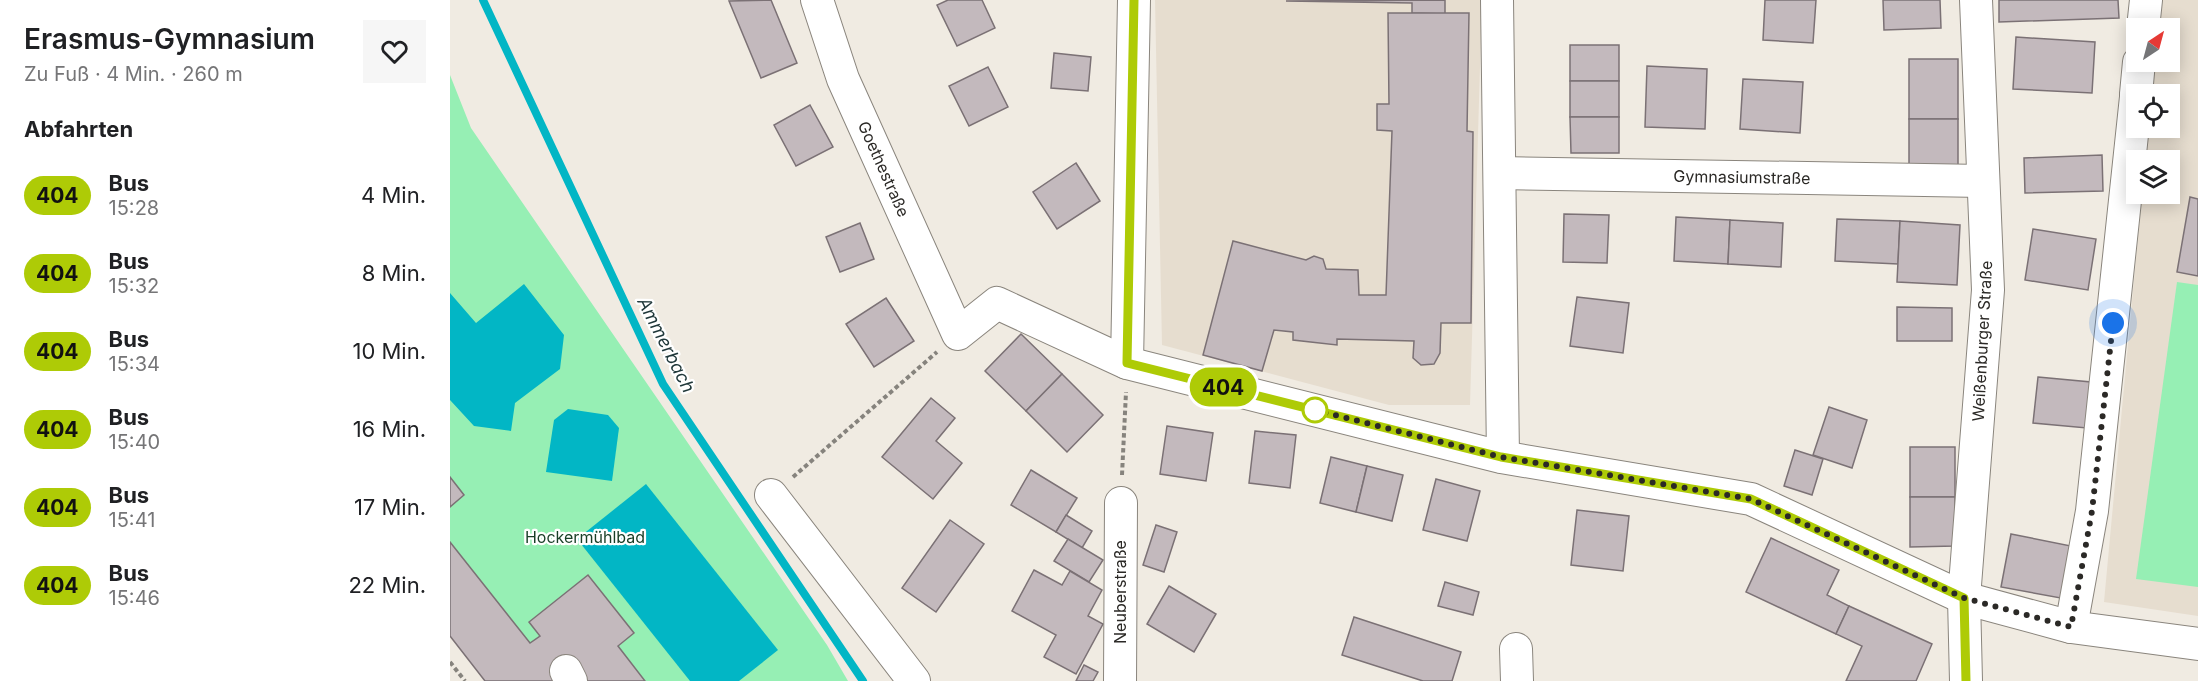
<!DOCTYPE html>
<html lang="de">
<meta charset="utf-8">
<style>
body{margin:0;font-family:Inter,sans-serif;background:#f6f6f6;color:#202124;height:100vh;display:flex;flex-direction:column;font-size:22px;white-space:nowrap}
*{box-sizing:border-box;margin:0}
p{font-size:20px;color:#757577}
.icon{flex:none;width:33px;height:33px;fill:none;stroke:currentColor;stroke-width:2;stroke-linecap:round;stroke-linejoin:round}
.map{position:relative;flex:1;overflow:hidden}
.drawer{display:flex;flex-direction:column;background:#fff;width:450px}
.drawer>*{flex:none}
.badge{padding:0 12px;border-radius:20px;font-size:21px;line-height:39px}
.needle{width:39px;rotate:36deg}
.buttons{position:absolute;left:1676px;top:18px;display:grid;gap:12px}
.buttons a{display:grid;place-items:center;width:54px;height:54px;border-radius:0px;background:#fff;box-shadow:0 3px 15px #0003;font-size:30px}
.you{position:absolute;width:30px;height:30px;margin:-15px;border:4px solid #fff;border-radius:50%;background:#1a73e8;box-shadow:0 0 0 9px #1a73e833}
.map>.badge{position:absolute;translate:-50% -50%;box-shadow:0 0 0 3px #fff}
h2{padding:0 24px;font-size:22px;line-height:54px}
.round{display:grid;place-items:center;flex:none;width:63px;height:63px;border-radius:0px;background:#f6f6f6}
.head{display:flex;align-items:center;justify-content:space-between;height:102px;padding:0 24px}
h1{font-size:28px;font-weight:600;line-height:45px}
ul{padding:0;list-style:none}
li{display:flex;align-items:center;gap:18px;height:78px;padding:0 24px}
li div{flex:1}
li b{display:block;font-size:22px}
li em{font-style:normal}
li .badge{min-width:66px;font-weight:700;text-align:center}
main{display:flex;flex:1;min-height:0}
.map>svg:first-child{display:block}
.built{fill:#e6ddcf}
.green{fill:#96efb4}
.water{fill:#02b6c5}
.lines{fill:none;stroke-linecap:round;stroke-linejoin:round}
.stream{stroke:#02b6c5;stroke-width:8}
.building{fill:#c3b9bd;stroke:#7b7175;stroke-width:1.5}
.minor-casing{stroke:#8a857d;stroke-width:34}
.path{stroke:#86837d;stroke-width:4;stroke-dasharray:4.5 3;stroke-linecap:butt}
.minor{stroke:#fff;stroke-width:32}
.line-casing{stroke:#fff;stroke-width:14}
.line{stroke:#aecb06;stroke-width:9}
.walk{stroke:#2b2926;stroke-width:6;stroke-dasharray:0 10.8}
.stop-dot{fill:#fff;stroke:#aecb06;stroke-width:3}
.labels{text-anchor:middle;stroke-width:4.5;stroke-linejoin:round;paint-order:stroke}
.street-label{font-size:16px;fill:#2b2926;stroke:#fff}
.park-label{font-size:16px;fill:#183e26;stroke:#fff}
.water-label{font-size:18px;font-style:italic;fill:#20383a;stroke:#fff}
</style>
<main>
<section class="drawer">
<div class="head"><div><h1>Erasmus-Gymnasium</h1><p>Zu Fuß · 4 Min. · 260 m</p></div><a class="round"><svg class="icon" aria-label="heart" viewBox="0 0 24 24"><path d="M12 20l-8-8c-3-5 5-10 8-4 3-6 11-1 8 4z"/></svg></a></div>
<h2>Abfahrten</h2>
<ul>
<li><span class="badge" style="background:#aecb06;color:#111">404</span><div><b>Bus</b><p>15:28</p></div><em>4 Min.</em></li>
<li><span class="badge" style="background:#aecb06;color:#111">404</span><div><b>Bus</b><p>15:32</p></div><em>8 Min.</em></li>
<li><span class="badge" style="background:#aecb06;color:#111">404</span><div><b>Bus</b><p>15:34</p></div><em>10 Min.</em></li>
<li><span class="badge" style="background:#aecb06;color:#111">404</span><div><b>Bus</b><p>15:40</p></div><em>16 Min.</em></li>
<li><span class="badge" style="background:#aecb06;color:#111">404</span><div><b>Bus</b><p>15:41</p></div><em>17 Min.</em></li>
<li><span class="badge" style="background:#aecb06;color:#111">404</span><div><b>Bus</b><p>15:46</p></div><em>22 Min.</em></li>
</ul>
</section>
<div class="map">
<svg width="1748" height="681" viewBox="0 0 1748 681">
<rect width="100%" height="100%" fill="#f0ebe2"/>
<!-- built -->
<g class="built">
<path d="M705,0H1032L1020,405H939L712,345Z"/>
<path d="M1710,0H1748V616L1654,602L1692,194H1719V160H1695L1698,128H1719V94H1701L1704,62H1719V28H1707Z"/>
</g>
<!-- green -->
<g class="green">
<path d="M0,75L21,128L377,645L398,681H125L116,671L103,681H35L0,636Z"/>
<path d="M1727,282L1748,285V587L1686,579Z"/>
</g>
<!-- water -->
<g class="water">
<path d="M74,284L114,335L110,369L65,403L61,431L24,426L0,400V293L26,323Z"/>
<path d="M118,409L158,415L169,428L162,481L96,472L104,420Z"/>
<path d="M196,484L328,650L289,681H240L127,539Z"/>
</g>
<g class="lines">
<!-- stream -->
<path class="stream" d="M33,0L213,384L413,681"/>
</g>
<!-- building -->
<g class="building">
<path d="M321,0L347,63L311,78L279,1Z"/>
<path d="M498,0H532L545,28L507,46L487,5Z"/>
<path d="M995,0V14L962,13V3L836,1Z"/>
<path d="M1315,0H1366L1363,43L1313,40Z"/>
<path d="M1433,0H1490L1491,28L1434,30Z"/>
<path d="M1549,0H1668L1669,18L1549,22Z"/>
<path d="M938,13H1019L1017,131L1023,132L1021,323H991L990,353L984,364L971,365L963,358L964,341L887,339V345L843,340V332L824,330L812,371L753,355L783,241L856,260L864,256L873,259L876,269L908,270L909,295H936L942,131L927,130V104H939Z"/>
<path d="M1566,37L1645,42L1642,93L1563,89Z"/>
<rect x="1120" y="45" width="49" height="36"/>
<path d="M604,53L641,57L638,91L601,88Z"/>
<rect x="1459" y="59" width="49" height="60"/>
<path d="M1197,66L1257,69L1255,129L1195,127Z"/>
<path d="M538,67L558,107L519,126L499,86Z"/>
<path d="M1293,79L1353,82L1350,133L1290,129Z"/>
<rect x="1120" y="81" width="49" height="36"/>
<path d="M360,105L383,147L346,166L324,125Z"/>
<path d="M1120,117H1169V153H1121Z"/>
<rect x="1459" y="119" width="49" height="52"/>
<path d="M1652,155L1653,191L1575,193L1574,158Z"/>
<path d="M626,163L650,201L607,229L583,192Z"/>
<path d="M1740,197L1748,199V276L1727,272Z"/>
<path d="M1114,214L1159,215L1157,263L1113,262Z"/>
<path d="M1226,217L1280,220L1278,264L1224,261Z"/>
<path d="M1387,219L1450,221L1448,264L1385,261Z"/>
<path d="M1280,220L1333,223L1331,267L1278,264Z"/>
<path d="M1450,221L1510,225L1507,285L1447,282Z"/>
<path d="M410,223L424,259L390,272L376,237Z"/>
<path d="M1583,229L1646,239L1638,290L1575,280Z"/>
<path d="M1127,297L1179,303L1173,353L1120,346Z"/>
<path d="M436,298L464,341L424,367L396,324Z"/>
<path d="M1447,307L1502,308V341H1447Z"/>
<path d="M571,334L612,374L576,411L535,371Z"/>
<path d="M612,374L653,415L617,452L576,411Z"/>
<path d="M1588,377L1641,382L1637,428L1583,423Z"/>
<path d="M481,398L505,418L486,441L512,463L483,499L432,457Z"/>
<path d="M1379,407L1417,420L1402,468L1363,455Z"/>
<path d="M717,426L763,433L756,481L710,474Z"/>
<path d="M805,431L846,435L840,488L799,483Z"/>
<rect x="1460" y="447" width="45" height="50"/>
<path d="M1345,450L1373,459L1362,495L1334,486Z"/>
<path d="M881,457L917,466L906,512L870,503Z"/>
<path d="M917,466L953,475L942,521L906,512Z"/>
<path d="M581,470L627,498L606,532L561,505Z"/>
<path d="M0,477L14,495L0,507Z"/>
<path d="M986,479L1030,491L1017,541L973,530Z"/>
<path d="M1460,497H1505V546L1460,547Z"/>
<path d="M1127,510L1179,516L1173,571L1121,565Z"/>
<path d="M616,515L642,531L632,548L606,532Z"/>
<path d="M500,520L534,544L486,612L452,588Z"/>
<path d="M706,525L727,532L714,572L693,565Z"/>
<path d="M1561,534L1626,547L1616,599L1551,587Z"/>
<path d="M1321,538L1389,570L1377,595L1399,606L1386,634L1296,592Z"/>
<path d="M618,539L653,560L639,582L604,561Z"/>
<path d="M0,542L80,643L90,636L79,622L138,575L184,633L168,646L195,681H125L116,671L103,681H35L0,636Z"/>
<path d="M584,570L612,585L620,571L652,590L638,616L653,624L626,674L594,657L606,635L562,611Z"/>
<path d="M995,582L1029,592L1023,615L988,606Z"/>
<path d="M719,586L766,614L744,652L697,624Z"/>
<path d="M1399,606L1482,644L1466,681H1396L1412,646L1386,634Z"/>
<path d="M904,617L1011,652L1002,681H973L892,655Z"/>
<path d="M634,665L648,672L643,681H626Z"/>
</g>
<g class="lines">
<!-- minor casing -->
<g class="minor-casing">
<g id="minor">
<path d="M367,0L393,79L508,334L547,303L677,363L1051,457L1301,499L1514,598L1621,627L1748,644"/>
<path d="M1047,0L1053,457"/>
<path d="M1693,28L1696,0"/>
<path d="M1686,94L1689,62"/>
<path d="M1050,173L1533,181"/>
<path d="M677,363L684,0"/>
<path d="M321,495L464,681"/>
<path d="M1621,627L1642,511L1686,97"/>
<path d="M1066,649L1067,681"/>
<path d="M116,671L121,681"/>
<path d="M670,681L671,503"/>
<path d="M1516,681L1514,598L1538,290L1526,0"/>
</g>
</g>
<!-- path -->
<g class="path">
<path d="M672,475L676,392"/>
<path d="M343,477L487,352"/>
<path d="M0,662L15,681"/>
</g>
<!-- minor -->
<use href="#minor" class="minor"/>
</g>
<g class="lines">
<!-- line casing -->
<g class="line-casing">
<path id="line" d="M684,0L677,363L1051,457L1301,499L1514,598L1516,681"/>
</g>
<!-- line -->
<use href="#line" class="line"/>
<!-- walk -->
<path class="walk" d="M865,410L1051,457L1301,499L1514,598L1621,627L1642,511L1663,323"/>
</g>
<!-- markers -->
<circle class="stop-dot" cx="865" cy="410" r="12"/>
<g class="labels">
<!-- street labels -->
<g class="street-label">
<text transform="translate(434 169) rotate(66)" y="6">Goethestraße</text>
<text transform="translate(1292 177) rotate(1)" y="6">Gymnasiumstraße</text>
<text transform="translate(1532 341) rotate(-87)" y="6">Weißenburger Straße</text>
<text transform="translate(670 592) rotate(-90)" y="6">Neuberstraße</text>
</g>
<!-- park labels -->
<g class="park-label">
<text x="135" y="543">Hockermühlbad</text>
</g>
<!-- water labels -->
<g class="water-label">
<text transform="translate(216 345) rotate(63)" y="6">Ammerbach</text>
</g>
</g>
</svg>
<div class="buttons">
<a><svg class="needle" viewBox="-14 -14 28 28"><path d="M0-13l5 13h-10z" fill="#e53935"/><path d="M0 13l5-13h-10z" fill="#757577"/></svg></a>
<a><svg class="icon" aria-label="locate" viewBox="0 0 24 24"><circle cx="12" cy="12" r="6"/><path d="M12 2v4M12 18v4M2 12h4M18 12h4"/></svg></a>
<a><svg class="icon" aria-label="layers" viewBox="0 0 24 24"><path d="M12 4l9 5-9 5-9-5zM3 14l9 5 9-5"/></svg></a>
</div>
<div class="you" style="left:1663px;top:323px"></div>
<b class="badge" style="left:773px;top:387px;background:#aecb06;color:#111">404</b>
</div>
</main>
